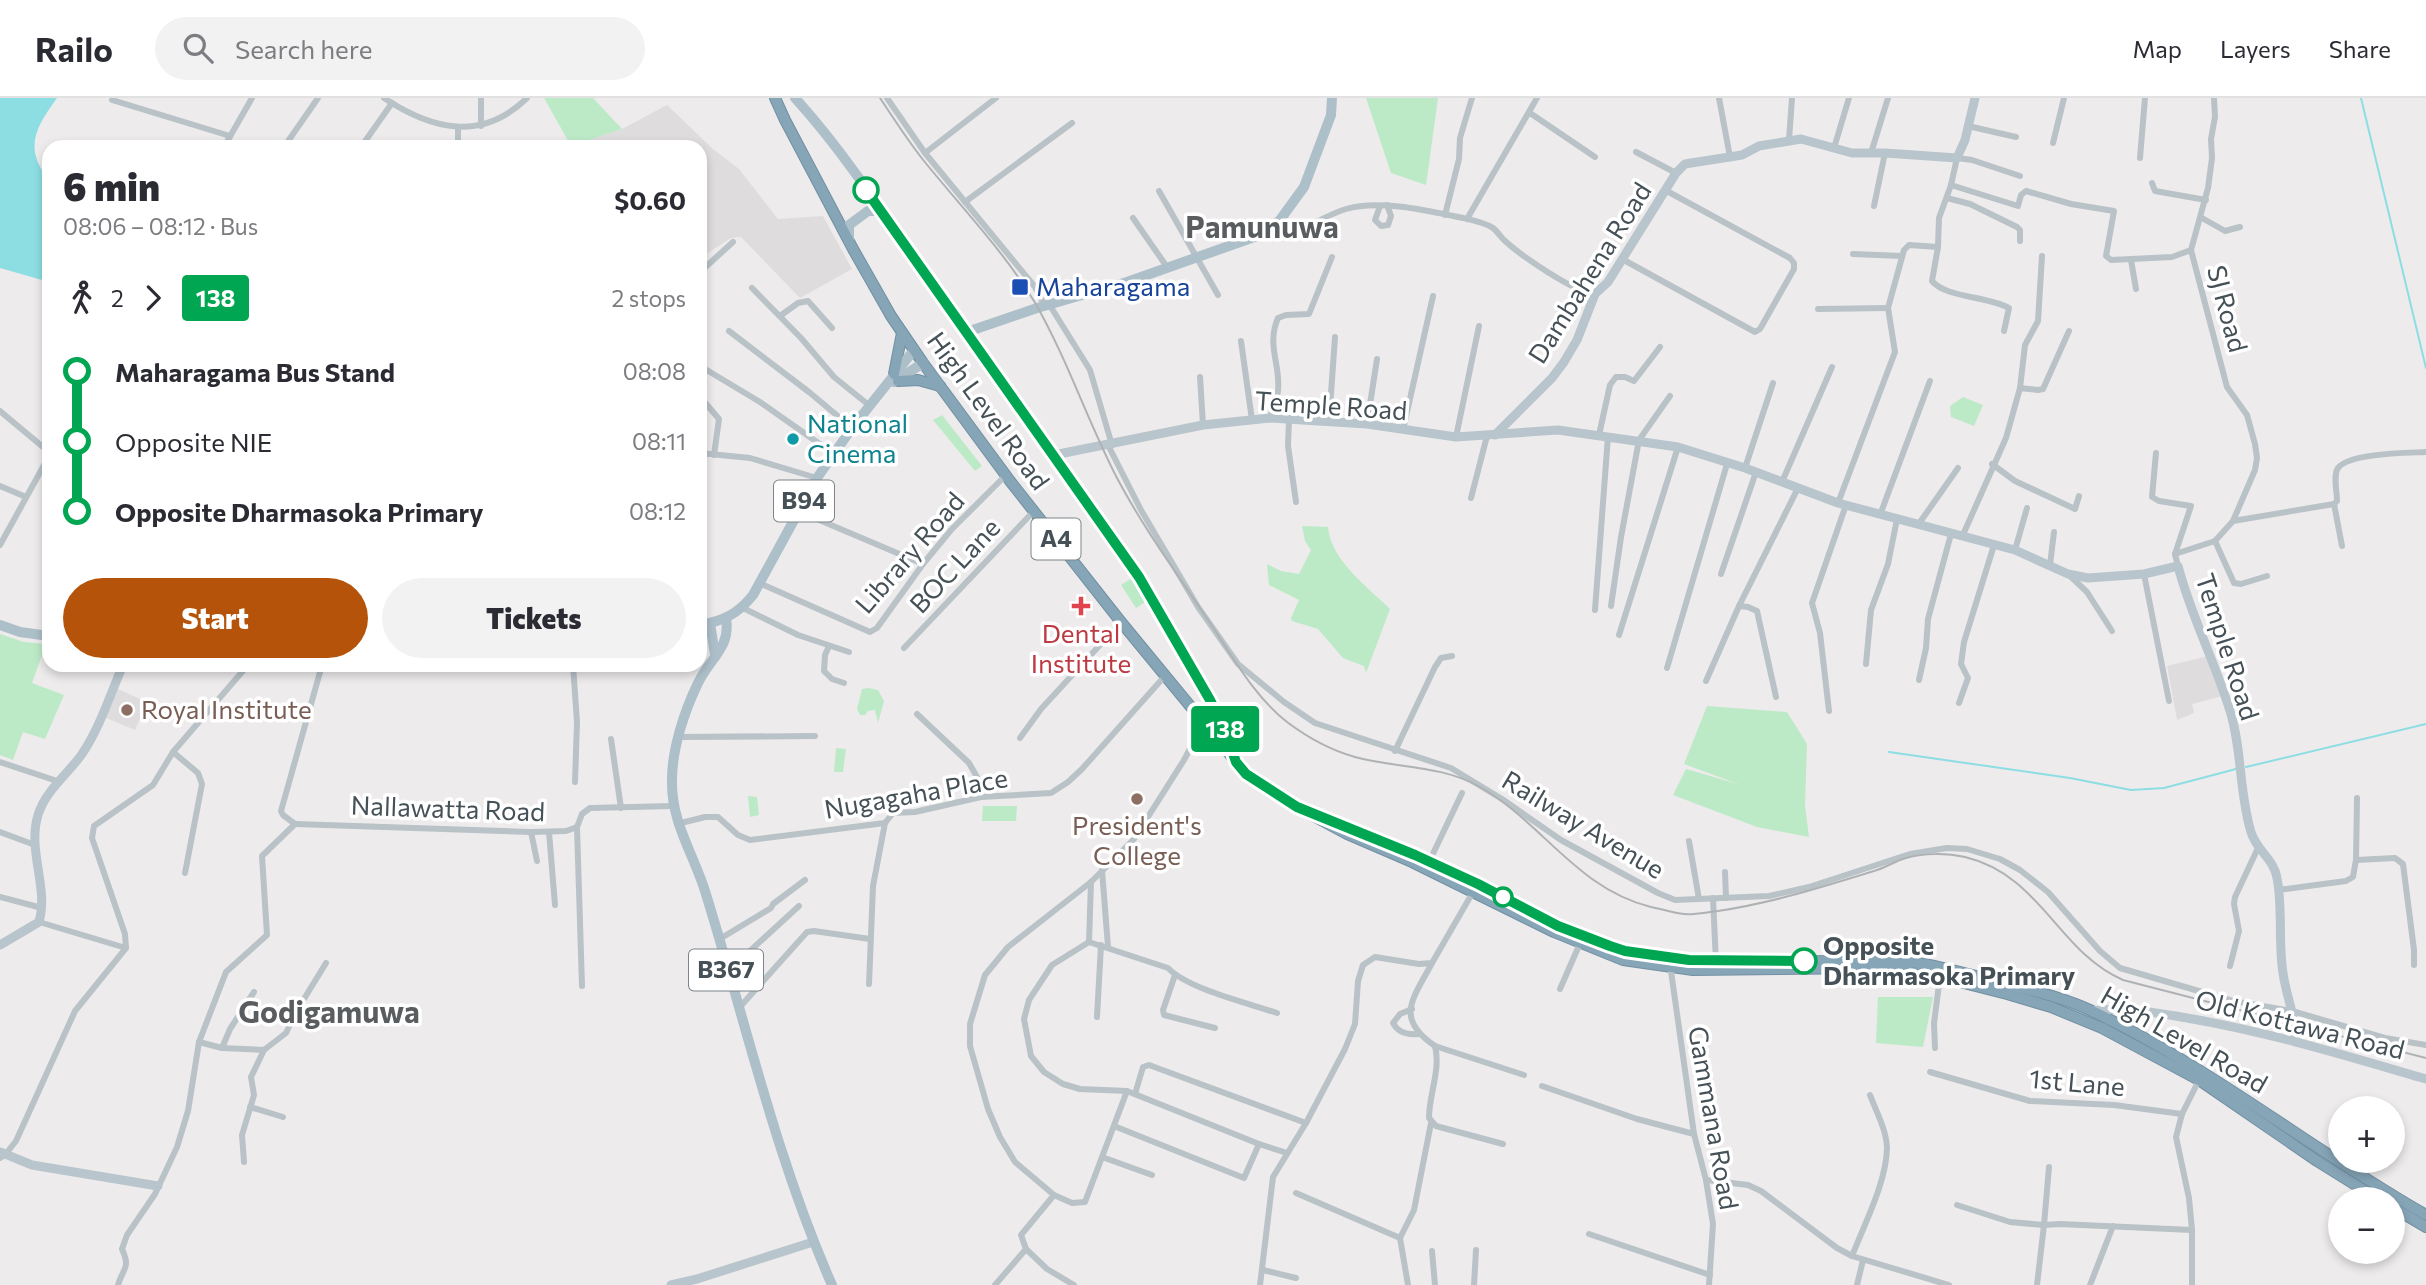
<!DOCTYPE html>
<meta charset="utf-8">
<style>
body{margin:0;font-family:Commissioner,sans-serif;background:#f2f2f3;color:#2b2b33;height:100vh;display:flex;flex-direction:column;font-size:26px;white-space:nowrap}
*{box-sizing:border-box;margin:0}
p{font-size:23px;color:#7c7c81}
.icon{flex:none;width:38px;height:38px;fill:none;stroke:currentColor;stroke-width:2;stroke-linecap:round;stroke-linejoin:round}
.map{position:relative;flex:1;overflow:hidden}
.details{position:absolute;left:42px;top:42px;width:665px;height:532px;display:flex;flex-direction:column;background:#fff;border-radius:21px;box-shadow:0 4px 10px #0003}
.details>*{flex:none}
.badge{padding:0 14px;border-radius:5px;font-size:24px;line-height:46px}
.fabs{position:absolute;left:2328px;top:998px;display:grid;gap:14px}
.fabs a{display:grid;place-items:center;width:77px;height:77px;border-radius:50%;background:#fff;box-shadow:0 4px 10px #0003;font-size:35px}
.map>.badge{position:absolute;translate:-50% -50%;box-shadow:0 0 0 4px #fff}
.legs{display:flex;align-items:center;gap:10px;height:77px;padding:0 21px;font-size:23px}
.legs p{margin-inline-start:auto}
.headline{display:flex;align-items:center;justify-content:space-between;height:119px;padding:0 21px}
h1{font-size:38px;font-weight:800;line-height:52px}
.cta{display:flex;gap:14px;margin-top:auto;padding:14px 21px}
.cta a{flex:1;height:80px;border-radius:42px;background:#b45309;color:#fff;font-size:28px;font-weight:800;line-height:80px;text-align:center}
.cta a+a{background:#f2f2f3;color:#2b2b33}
ul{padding:0 21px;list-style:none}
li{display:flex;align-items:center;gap:24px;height:70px;font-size:26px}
li i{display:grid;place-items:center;width:10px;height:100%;margin:0 9px;background:currentColor}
li i::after{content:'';width:18px;height:18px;margin:-9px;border:5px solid;border-radius:50%;background:#fff}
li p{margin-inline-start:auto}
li:first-child i{background:linear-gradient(#0000 50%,currentColor 0)}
li:last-child i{background:linear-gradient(currentColor 50%,#0000 0)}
header{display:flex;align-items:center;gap:42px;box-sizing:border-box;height:98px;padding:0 35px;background:#fff;border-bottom:2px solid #e1e1e2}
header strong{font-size:33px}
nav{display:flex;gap:38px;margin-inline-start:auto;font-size:24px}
.search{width:490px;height:63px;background:#f2f2f3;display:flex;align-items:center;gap:18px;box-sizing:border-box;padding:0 24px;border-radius:38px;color:#7c7c81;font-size:26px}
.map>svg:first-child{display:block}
.education{fill:#dfdcdd}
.green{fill:#bceac7}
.water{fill:#8cdee3}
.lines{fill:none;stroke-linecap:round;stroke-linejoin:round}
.stream{stroke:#8cdee3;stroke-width:2}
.highway-casing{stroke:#7290a3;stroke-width:12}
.street{stroke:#b8c2c7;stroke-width:6}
.secondary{stroke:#b8c5cc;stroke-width:9}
.primary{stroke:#adbfc9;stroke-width:10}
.highway{stroke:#86a5b7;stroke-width:10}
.rail{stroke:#aeb2b5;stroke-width:2}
.line-1-casing{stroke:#fff;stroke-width:16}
.line-1{stroke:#00a651;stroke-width:10}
.stop-1-dot{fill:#fff;stroke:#00a651;stroke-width:3.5}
.transit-dot{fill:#1a4fb4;stroke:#fff;stroke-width:2.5}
.culture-dot{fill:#0f9aa8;stroke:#fff;stroke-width:2.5}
.health-dot{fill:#e0444e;stroke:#fff;stroke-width:2.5}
.education-dot{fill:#8d6e63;stroke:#fff;stroke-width:2.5}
.labels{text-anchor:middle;stroke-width:7;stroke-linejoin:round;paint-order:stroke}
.shield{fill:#fff;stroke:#7d8589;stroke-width:2}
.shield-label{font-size:24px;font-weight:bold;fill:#455157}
.street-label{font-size:26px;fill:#455157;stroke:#fff}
.transit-label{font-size:26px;fill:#164399;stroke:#fff;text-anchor:start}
.culture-label{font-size:26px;fill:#0d838f;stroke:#fff;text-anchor:start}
.health-label{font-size:26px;fill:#be3a42;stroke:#fff}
.education-label{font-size:26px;fill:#785e54;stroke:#fff;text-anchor:start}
.stop-label{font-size:26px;font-weight:bold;fill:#455157;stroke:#fff;text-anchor:start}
.quarter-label{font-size:30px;font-weight:bold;fill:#595d60;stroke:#fff}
</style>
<header>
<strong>Railo</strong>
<div class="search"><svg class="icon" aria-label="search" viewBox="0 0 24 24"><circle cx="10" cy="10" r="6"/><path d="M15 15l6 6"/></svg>Search here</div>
<nav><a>Map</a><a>Layers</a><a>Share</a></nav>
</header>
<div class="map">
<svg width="2426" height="1187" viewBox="0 0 2426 1187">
<rect width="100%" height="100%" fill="#eeebec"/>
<!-- education -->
<g class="education">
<path d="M667,7L713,51L739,71L778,121L823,118L852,171L800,200L741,139L731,140L700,160V49H568L622,31Z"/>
<path d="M2208,558L2223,598L2192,606L2194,615L2177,622L2167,568Z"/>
<path d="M118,591L147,604L135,632L106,620Z"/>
</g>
<!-- green -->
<g class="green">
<path d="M544,0H593L622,31L571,48Z"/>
<path d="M1366,0H1438L1426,87L1391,75Z"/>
<path d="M1963,299L1983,307L1974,328L1951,319L1950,308Z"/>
<path d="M942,317L982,368L975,373L933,322Z"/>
<path d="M1302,428L1328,429C1331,463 1368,489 1390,511L1366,575L1364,568L1343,560L1318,531L1292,523L1291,520L1299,502L1269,487L1267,466L1281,473L1299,476L1311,452L1305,443Z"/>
<path d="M1132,480L1147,503L1136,510L1121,487Z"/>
<path d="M0,536L24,544L46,546L32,585L64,597L45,641L23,634L13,662L0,657Z"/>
<path d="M869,590L878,592L884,603L878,625L875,612L868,613L865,617H860L857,611L862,591Z"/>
<path d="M1707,608L1787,614L1807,646L1805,707L1809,739L1757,729L1673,697L1686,671L1738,686L1684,666Z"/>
<path d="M836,650L846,651L843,674H834Z"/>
<path d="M748,698L757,699L759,717L750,719Z"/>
<path d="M983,708H1017L1016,723H982Z"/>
<path d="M1878,899H1933L1923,949L1876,945Z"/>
</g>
<!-- water -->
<path class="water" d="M0,0H57C36,29 23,50 49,82V184L0,170Z"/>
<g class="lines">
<!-- stream -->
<g class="stream">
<path d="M2361,0L2426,270"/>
<path d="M1889,654L2070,680L2131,692L2164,690L2236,671"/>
<path d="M2246,669L2426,626"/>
</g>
<!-- highway casing -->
<g class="highway-casing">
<g id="highway">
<path d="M775,0L785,22L853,151L891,218L923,265L1010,383L1121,524L1246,676L1297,709L1347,736L1412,764L1554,834L1623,862L1693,872L1886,870L1940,879L2007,896L2051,909L2102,930L2199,982L2317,1063L2378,1101"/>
<path d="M894,276L902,235"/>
<path d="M898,283L918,282L940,288"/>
<path d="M1335,724L1478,786L1558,828L1625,853L1689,862L1913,864C1944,869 1975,878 2006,886C2034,893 2065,900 2092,913C2210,969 2312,1052 2426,1117"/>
<path d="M2392,1109L2426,1129"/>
</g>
</g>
<!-- street -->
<g class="street">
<path d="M384,0C432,32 482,44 527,0"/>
<path d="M481,0V28"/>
<path d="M887,0L925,55L1035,189L1045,208"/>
<path d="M1719,0L1730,59"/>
<path d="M2214,0L2215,19L2211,41L2212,60L2208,90L2191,152L2227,289L2247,317L2255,346L2257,360L2255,372L2233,423"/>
<path d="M112,2L230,38"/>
<path d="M1530,15L1595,59"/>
<path d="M1968,28L2016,39"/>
<path d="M1789,42L1792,0"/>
<path d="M2053,45L2064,0"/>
<path d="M224,49L252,0"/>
<path d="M284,49L318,0"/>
<path d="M361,49L392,5"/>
<path d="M458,49V30"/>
<path d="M1834,50L1849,0"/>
<path d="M1636,54L1676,75"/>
<path d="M925,55L996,0"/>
<path d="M1871,55L1888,0"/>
<path d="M2140,60L2145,0"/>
<path d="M2152,85L2155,93L2206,102"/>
<path d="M1951,87L2018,108L2021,97L2026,93L2071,106L2114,113L2106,158L2111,162L2172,159L2191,152"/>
<path d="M1159,93L1218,197"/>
<path d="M1947,100L1970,106L2017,129L2020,132V143"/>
<path d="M965,104L1072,25"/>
<path d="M1380,108L1375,122L1381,128L1388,127L1391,118L1387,107"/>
<path d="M1874,108L1885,55"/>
<path d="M1445,117L1459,61L1460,40L1472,0"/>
<path d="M1133,120L1167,169"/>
<path d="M2202,120L2225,133L2240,129"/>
<path d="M1467,121L1537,0"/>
<path d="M1260,137C1300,142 1313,121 1346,111C1379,101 1429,113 1463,120C1472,122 1486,125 1493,130C1497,133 1500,138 1504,142C1520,157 1575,195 1595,196"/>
<path d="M1853,156L1902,158"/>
<path d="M1622,161L1755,234L1760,231L1794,171V165L1790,160L1665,92"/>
<path d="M2131,162L2136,191"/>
<path d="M700,174L733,144"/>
<path d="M752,190L801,240L834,279L870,308"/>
<path d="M1049,206L1090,272L1112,347"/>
<path d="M1818,211L1888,210"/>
<path d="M780,218L798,205L808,203L832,230"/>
<path d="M729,233L809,294L852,330"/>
<path d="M2004,233L2009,210C1988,198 1946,200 1932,183L1938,149L1939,120L1951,87L1957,60L1972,62L2020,78"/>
<path d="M1241,243L1252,322"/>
<path d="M700,268L760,304L834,356"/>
<path d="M1200,279L1203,327"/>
<path d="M2020,290L2025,247L2038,223L2042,158"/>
<path d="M702,301L719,321L714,357"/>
<path d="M0,313L49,354"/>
<path d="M1270,320C1272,311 1277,302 1278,293C1281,267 1266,247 1278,220L1286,217L1309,216L1332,159"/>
<path d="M1289,322L1288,348L1296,404"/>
<path d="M1329,324L1335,239"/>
<path d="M1367,326L1377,261"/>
<path d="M1403,332L1433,198"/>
<path d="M1599,337L1610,287L1616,279H1625L1634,283L1660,249"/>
<path d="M1456,339L1479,228"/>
<path d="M1108,347L1141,412L1198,509L1238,566L1284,604L1315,625L1451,670L1502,701L1561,742L1658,795L1675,802L1769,798L1809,789L1910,756L1947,750L1967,751L2000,761L2020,772L2048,794L2100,853L2120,870L2233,903L2292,913L2385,940L2426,947"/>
<path d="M700,355L750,360L817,380"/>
<path d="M2156,355L2152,399L2159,403L2191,408L2175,456"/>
<path d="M1992,366L2015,383L2075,411L2079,398"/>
<path d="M1745,370L1773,285"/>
<path d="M1782,384L1832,269"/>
<path d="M0,388L26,399"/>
<path d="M1471,400L1487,338"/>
<path d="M1838,405L1895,254L1888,210L1904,152L1909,147L1938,149"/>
<path d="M2334,406L2342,448"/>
<path d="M798,413L923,466"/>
<path d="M1880,417L1930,283"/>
<path d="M1918,427L1958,370"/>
<path d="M1962,439L2006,340L2020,290L2038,292L2043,291L2069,233"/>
<path d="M2215,443L2234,485L2241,486L2267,478"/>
<path d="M0,447L49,358"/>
<path d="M2015,452L2027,410"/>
<path d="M2050,467L2054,434"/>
<path d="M2178,468L2175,456L2215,443L2233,423L2334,406L2337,403C2337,394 2333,377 2338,370C2349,355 2408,355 2426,354"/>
<path d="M1721,476L1756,374"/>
<path d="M2144,476L2169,603"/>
<path d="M2069,477L2087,494L2112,533"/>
<path d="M759,485L870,534L877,530L923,466L951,432L1006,377"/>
<path d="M1611,508L1621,439L1639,342L1670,298"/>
<path d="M743,510L798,537L849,554"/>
<path d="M1595,512L1608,338"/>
<path d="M1619,537L1678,349"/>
<path d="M829,548L825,557L824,573L832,581L844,585"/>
<path d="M904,550L1034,413"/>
<path d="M1866,566L1871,512L1888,466L1897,421"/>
<path d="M573,567L577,624L575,684"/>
<path d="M1667,570L1727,366"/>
<path d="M1919,582L1926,550L1928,521L1951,436"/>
<path d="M1706,583L1739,508"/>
<path d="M1776,599L1757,513L1748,509L1739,508L1798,390"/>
<path d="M1959,605L1968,580L1961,566L1964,544L1994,447"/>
<path d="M1829,613L1820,535L1812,505L1846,407"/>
<path d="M917,616L969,665L977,679L981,699"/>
<path d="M679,639L815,638"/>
<path d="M1020,640L1041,611L1121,524"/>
<path d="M611,641L621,710"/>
<path d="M1395,653L1435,569L1441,560L1452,558"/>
<path d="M173,654L198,675L202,686L185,775"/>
<path d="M0,664L60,684"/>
<path d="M295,726L531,734L566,733L577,729L582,716L590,710L673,708"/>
<path d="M677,726L705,719H718L738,737L750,742L885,725L893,715L915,714L981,699L1051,695L1068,684L1082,671L1164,579"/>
<path d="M577,729L582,888"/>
<path d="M0,734L35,747"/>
<path d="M531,734L537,763"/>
<path d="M549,734L555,807"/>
<path d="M1689,743L1699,801"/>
<path d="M2356,762L2395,760L2403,766L2414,852V867"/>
<path d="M1429,764L1462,695"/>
<path d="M1102,772L1108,849"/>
<path d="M1725,774L1726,800"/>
<path d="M1091,784L1089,844L1168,870C1188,891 1248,905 1277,915"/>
<path d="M2278,792L2346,783L2353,779L2356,762L2357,700"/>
<path d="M0,799L42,810"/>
<path d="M1713,800L1716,865"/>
<path d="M39,824L126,850"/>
<path d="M718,842L771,810L773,806L805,782"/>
<path d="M1089,844L1052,867L1029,902L1024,921L1031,958L1044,974L1063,986L1080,991L1127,993L1259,1046L1287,1055"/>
<path d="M1432,865C1413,901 1394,920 1435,948C1441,972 1429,996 1429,1020L1436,1028L1503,1046"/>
<path d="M1670,866L1694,1036L1706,1082L1713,1126L1709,1187"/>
<path d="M2230,868L2239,833L2234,806L2235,799L2258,750"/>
<path d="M728,873L799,808"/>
<path d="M1175,877L1163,912L1164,917L1215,930"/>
<path d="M869,886L873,788L885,725"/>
<path d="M1560,891L1581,843"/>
<path d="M739,910L807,834L814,833L870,841"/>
<path d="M1412,911L1400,916L1393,925C1398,935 1409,937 1419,936"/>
<path d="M1097,919L1101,847"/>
<path d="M199,944L222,950L264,952L286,935L296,914L326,865"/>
<path d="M1435,948L1524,977"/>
<path d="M222,950L230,931L254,894"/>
<path d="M1935,950L1934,925L1940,879"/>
<path d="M1930,974L2030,1003L2114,1007L2182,1016"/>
<path d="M1542,988L1637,1021L1694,1036"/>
<path d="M1135,996L1143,969L1149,967L1306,1025"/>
<path d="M250,1009L283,1019"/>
<path d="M1114,1028L1244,1080L1259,1046"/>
<path d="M1102,1059L1152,1077"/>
<path d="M0,1060L5,1057L16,1043L75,913L126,850L125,836L92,740L94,728L153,687L173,654L248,567"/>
<path d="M244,1064L242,1037L254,997L251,979L264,952"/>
<path d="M1706,1082L1748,1087L1761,1093L1837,1150L1852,1158L1949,1187"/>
<path d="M1296,1095L1400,1140"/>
<path d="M1054,1097L1072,1105L1085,1104L1127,993"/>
<path d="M1957,1107L2010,1124L2044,1127L2049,1069"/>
<path d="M1589,1136L1710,1177"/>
<path d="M1026,1151L1047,1171L1074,1187"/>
<path d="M1432,1153L1435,1187"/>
<path d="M1852,1158C1864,1127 1887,1083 1887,1049C1886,1031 1876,1013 1870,997"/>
<path d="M1263,1172L1296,1180"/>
<path d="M118,1187C123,1169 131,1171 122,1151L127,1137L155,1096L177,1049L188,1013L199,944L226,874L267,837L262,758L295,726L283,717L281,713L322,567"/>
<path d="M995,1187L1026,1151L1021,1137L1054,1097L1015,1064L1000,1039L988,1011L970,948V926L985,877L1008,849L1091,784L1134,741L1184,662L1203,626"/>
<path d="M1260,1187L1273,1079L1306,1025L1345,951L1355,926L1358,883L1363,867L1375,859L1419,866L1432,865L1473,794"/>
<path d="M1408,1187L1400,1140L1414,1112L1431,1025"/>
<path d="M1474,1187L1476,1152"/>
<path d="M1857,1187L1863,1162"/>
<path d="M2037,1187L2044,1127L2060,1126L2192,1132"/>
<path d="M2090,1187L2113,1128"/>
<path d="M2192,1187V1132L2189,1100L2176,1039L2182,1016L2199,982"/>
</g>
<!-- secondary -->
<g class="secondary">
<path d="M1495,337L1552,280L1564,264L1577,242L1595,196L1608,184L1676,75L1685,66L1742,57L1759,48L1801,41L1852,55H1885L1957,60L1965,42L1975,0"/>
<path d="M1054,357L1203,327L1270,320L1367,326L1456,339L1558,332L1678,349L1745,370L1838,405L2015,452L2068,476L2088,480L2144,476L2178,468C2191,518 2215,564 2230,613C2242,650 2239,695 2251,734C2256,752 2274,761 2277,780C2283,811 2278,844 2283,875C2286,898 2296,919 2296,943"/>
<path d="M0,847L39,824C49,790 27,752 38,717C45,693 68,676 82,656C100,629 110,597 123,567"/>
<path d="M2092,913C2123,908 2156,915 2187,920C2269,934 2347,958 2426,981"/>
<path d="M0,1054L32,1067L158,1088"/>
<path d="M671,1187L697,1181L813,1144"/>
</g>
<!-- primary -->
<g class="primary">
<path d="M795,0C854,65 900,142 951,214C1028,320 1107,424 1173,538C1196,578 1219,616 1235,660"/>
<path d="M849,143V127L868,113H881"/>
<path d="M967,234L1037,210L1127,184L1260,137L1280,122L1304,89L1331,17L1332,0"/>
<path d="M894,284L923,265"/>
<path d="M726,521C731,549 710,560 698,585C684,614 672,651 672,682C671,724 693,755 705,793C746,925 776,1060 832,1187"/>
<path d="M710,525L715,557"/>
<path d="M0,527L20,534L49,538"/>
<path d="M700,527C723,523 738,516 753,497L817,380L852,330L914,252"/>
</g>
<!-- highway -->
<use href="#highway" class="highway"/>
<!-- rail -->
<path class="rail" d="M880,0C894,21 908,43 924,63C962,110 1002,151 1034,203C1067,260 1087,322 1117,380C1145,433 1181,481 1214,531C1235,563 1256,600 1287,624C1307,639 1330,652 1355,659C1395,670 1441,667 1478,688C1541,722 1575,790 1651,809C1662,811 1673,815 1684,816C1695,817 1707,814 1718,813C1772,805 1822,789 1874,773C1885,770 1895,763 1906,760C1924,755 1947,755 1965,759C2041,777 2058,854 2123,882L2426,960"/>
</g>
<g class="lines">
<!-- line-1 casing -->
<g class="line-1-casing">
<path id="line-1" d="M866,92L1139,479L1210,602L1224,629L1236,664L1246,676L1297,709L1415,757L1478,786L1558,828L1610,848L1625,853L1689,862L1804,863"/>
</g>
<!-- line-1 -->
<use href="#line-1" class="line-1"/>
</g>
<!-- markers -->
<g class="stop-1-dot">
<circle cx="866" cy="92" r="12"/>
<circle cx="1503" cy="799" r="9"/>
<circle cx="1804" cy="863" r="12"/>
</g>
<rect class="transit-dot" x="1011" y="180" width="18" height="18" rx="3.5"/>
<circle class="culture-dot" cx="793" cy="341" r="7"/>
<path class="health-dot" d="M1077.5 497.5h7v7h7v7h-7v7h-7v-7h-7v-7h7z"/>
<g class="education-dot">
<circle cx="127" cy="612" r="7"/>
<circle cx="1137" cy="701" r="7"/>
</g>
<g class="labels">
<!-- shield labels -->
<g class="shield">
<rect x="774" y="382.5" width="60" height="41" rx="5"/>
<rect x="1031.5" y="420.5" width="49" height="41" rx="5"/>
<rect x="689" y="851.5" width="74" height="41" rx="5"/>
</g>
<g class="shield-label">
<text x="804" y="411">B94</text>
<text x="1056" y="449">A4</text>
<text x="726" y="880">B367</text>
</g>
<!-- street labels -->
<g class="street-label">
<text transform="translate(1590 175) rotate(-58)" y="9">Dambahena Road</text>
<text transform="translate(2227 211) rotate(75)" y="9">SJ Road</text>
<text transform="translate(1331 308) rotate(4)" y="9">Temple Road</text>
<text transform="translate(988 313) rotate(54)" y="9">High Level Road</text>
<text transform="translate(910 455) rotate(-49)" y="9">Library Road</text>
<text transform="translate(955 468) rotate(-47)" y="9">BOC Lane</text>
<text transform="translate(2227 549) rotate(72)" y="9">Temple Road</text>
<text transform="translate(916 696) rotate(-10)" y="9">Nugagaha Place</text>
<text transform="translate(448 711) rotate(2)" y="9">Nallawatta Road</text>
<text transform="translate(1583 727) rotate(31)" y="9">Railway Avenue</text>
<text transform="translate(2300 927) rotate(14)" y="9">Old Kottawa Road</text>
<text transform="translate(2184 942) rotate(30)" y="9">High Level Road</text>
<text transform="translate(2077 985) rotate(5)" y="9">1st Lane</text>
<text transform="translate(1713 1020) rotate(80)" y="9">Gammana Road</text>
</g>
<!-- transit labels -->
<g class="transit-label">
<text x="1036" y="198">Maharagama</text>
</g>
<!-- culture labels -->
<g class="culture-label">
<text x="807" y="335">National<tspan x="807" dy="30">Cinema</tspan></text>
</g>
<!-- health labels -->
<g class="health-label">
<text x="1081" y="545">Dental<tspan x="1081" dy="30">Institute</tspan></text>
</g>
<!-- education labels -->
<g class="education-label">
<text x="141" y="621">Royal Institute</text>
<text x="1137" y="737" text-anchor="middle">President's<tspan x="1137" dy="30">College</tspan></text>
</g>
<!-- stop labels -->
<g class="stop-label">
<text x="1823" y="857">Opposite<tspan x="1823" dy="30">Dharmasoka Primary</tspan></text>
</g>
<!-- quarter labels -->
<g class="quarter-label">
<text x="1262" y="140">Pamunuwa</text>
<text x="329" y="925">Godigamuwa</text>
</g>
</g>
</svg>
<div class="fabs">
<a>+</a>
<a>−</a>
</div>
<b class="badge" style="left:1225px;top:631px;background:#00a651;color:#fff">138</b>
<section class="details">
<div class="headline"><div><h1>6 min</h1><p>08:06 – 08:12 · Bus</p></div><b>$0.60</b></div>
<div class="legs"><svg class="icon" aria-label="walk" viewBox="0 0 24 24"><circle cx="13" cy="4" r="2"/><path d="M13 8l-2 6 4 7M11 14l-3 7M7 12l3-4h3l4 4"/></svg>2<svg class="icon" aria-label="forward" viewBox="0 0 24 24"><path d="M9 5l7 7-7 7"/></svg><b class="badge" style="background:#00a651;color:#fff">138</b><p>2 stops</p></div>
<ul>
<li><i style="color:#00a651"></i><b>Maharagama Bus Stand</b><p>08:08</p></li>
<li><i style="color:#00a651"></i><span>Opposite NIE</span><p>08:11</p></li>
<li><i style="color:#00a651"></i><b>Opposite Dharmasoka Primary</b><p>08:12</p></li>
</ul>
<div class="cta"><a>Start</a><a>Tickets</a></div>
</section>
</div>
